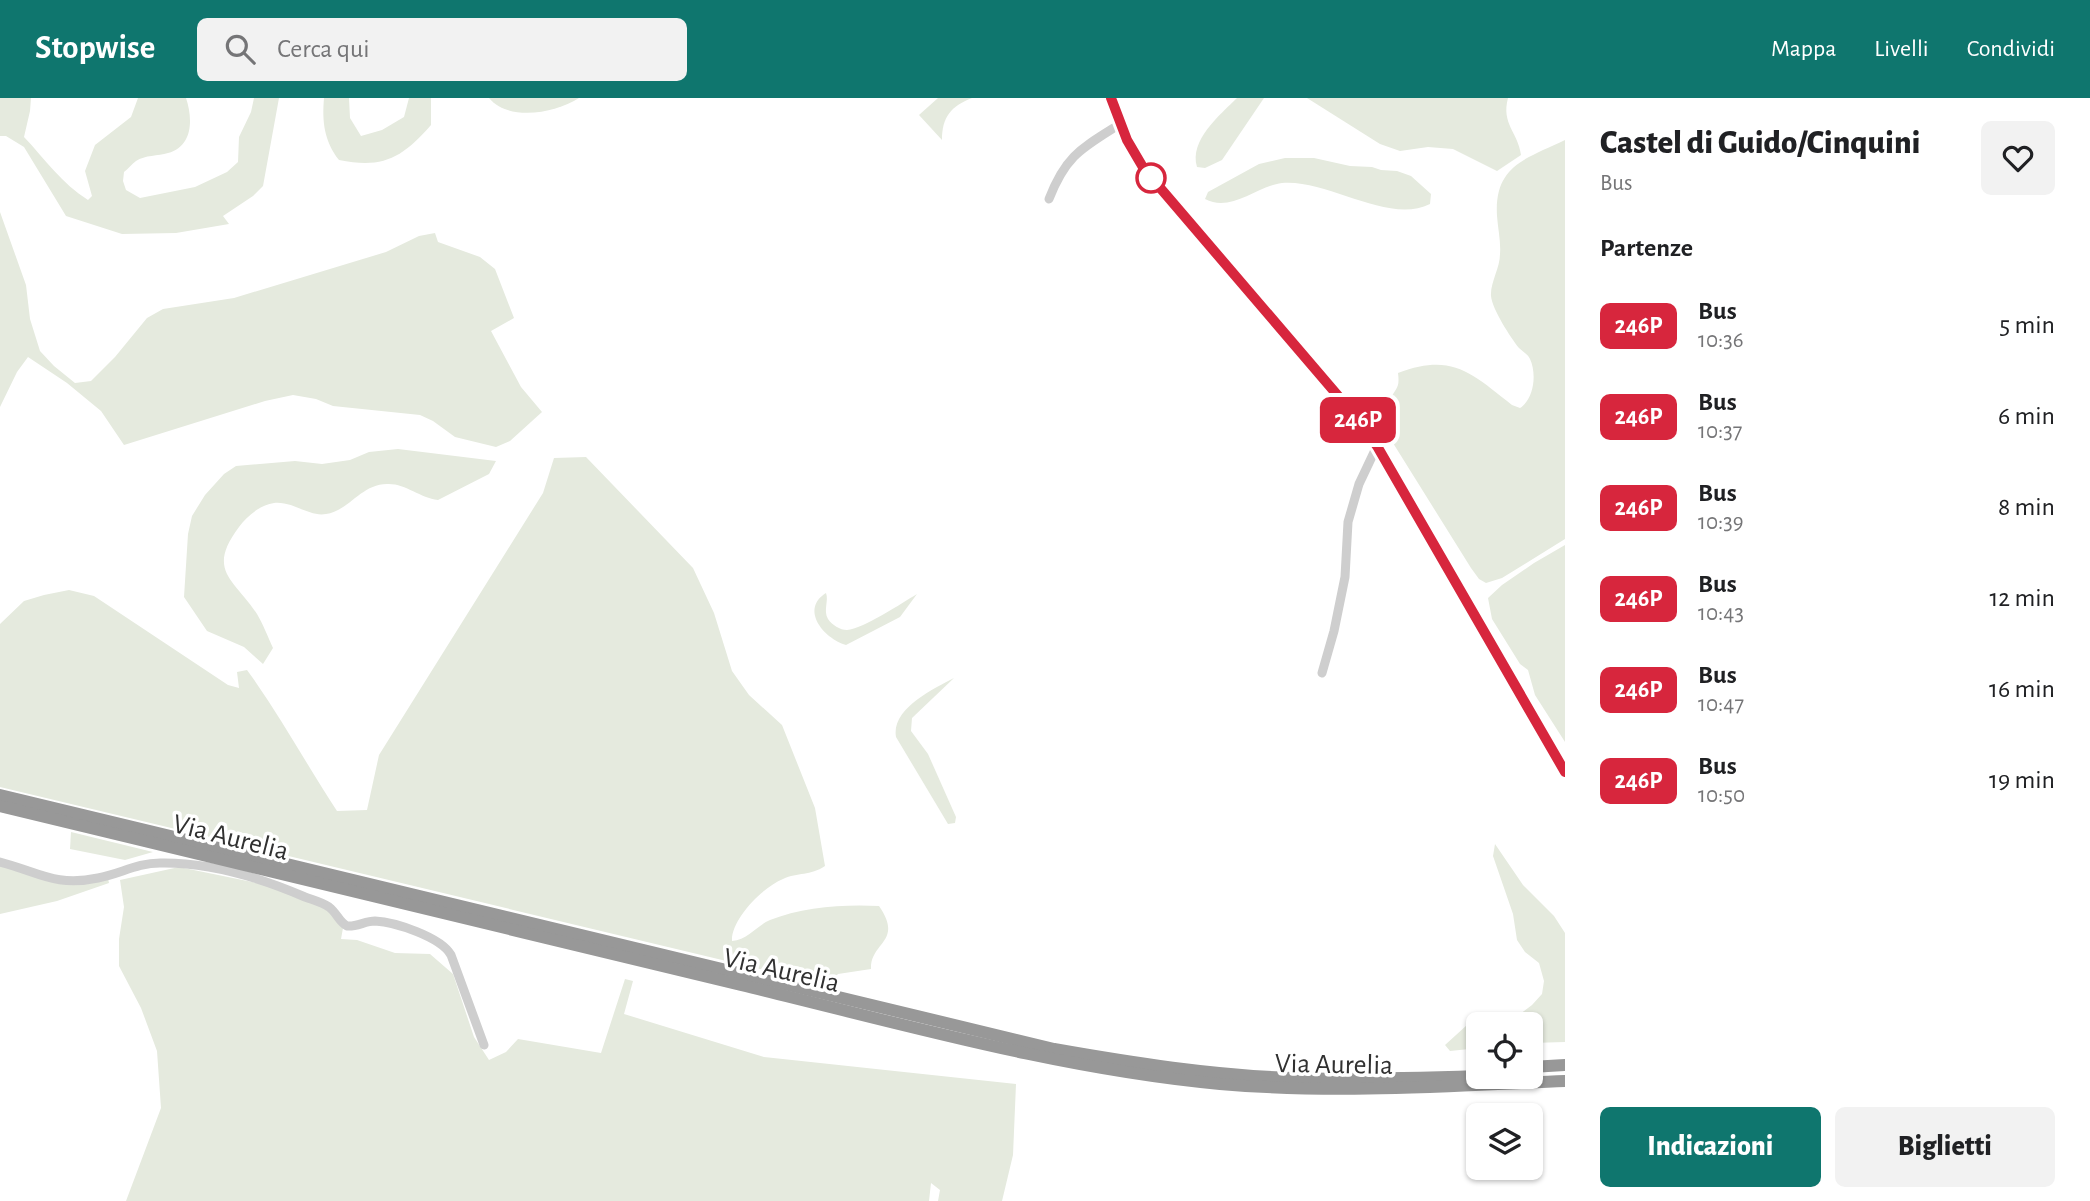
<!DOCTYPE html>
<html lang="it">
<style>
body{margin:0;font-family:"Alegreya Sans",sans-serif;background:#f2f2f2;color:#202124;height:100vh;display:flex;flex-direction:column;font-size:26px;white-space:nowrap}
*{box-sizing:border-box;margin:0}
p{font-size:23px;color:#757577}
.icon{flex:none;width:38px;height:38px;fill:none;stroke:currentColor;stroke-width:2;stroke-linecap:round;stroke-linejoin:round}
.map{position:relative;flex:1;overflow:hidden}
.side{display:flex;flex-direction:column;background:#fff;width:525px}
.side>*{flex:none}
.badge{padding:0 14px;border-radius:10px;font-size:24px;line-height:46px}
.tools{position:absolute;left:1466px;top:914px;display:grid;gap:14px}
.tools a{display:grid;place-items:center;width:77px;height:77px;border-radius:10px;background:#fff;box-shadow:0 2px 5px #0004;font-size:35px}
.map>.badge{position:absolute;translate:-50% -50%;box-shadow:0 0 0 4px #fff}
h2{padding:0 35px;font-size:26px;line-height:63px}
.round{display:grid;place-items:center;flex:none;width:74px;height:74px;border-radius:10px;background:#f2f2f2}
.summary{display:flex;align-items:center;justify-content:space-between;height:119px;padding:0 35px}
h1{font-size:33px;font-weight:800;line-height:52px}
.primary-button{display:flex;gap:14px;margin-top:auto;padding:14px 35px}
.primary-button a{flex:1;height:80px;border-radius:10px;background:#0f766e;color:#fff;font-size:28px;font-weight:800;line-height:80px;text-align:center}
.primary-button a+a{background:#f2f2f2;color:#202124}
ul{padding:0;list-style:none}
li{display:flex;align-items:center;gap:21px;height:91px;padding:0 35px}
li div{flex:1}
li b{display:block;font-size:26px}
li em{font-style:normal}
li .badge{min-width:77px;font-weight:700;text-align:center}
header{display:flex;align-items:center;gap:42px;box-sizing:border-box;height:98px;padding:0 35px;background:#0f766e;color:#fff}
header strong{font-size:33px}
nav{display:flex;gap:38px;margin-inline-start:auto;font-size:24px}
.search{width:490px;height:63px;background:#f2f2f2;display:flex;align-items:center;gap:18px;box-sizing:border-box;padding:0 24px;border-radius:10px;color:#757577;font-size:26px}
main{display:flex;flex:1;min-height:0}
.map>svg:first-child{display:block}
.green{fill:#e5eade}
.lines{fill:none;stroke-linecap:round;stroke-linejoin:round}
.minor{stroke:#cecece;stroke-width:9}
.highway{stroke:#989898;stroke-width:12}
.line-casing{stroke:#fff;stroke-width:16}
.line{stroke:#d7263d;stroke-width:10}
.stop-dot{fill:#fff;stroke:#d7263d;stroke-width:3.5}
.labels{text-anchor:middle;stroke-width:7;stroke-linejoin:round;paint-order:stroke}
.street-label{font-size:28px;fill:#313131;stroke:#fff}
</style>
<header>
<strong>Stopwise</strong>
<div class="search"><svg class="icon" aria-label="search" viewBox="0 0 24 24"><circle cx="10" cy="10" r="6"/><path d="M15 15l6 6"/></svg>Cerca qui</div>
<nav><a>Mappa</a><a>Livelli</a><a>Condividi</a></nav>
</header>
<main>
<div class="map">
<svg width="1565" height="1103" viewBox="0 0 1565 1103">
<rect width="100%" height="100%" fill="#fff"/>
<!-- green -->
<g class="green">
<path d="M0,0H31L30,13L24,39C45,61 62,86 88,102L92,98L85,73L95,47L131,19L138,0H186C193,21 193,48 168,55C158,58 145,57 136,63C132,66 128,71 124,74L123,83L126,92L140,100L195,89L227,74L238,64L239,39L251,14L254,0H279L263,88L253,98L223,118L229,126L176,135L122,136L66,118L24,49L6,38H0Z"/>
<path d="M324,0H349L350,20L361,38L382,32L404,19L409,0H431V27C402,60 383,71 339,62C324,43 322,23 324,0Z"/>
<path d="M489,0H579C556,15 509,24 489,0Z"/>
<path d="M938,0H972C951,8 942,19 942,42L919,17Z"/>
<path d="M1237,0H1264L1222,62L1205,70L1197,69C1189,42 1220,17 1237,0Z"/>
<path d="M1307,0H1508C1501,26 1518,34 1521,57L1497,73L1453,51L1428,49L1400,53L1380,46Z"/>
<path d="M1565,42V441L1502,480L1486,485L1479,481L1471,470L1388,337C1386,326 1385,313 1390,302C1396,289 1400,291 1398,275C1452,255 1470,274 1512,307L1520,310C1534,301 1537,276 1530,261C1528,256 1523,254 1519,250C1511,240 1492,211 1491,198C1490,185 1500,170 1500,156C1501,144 1498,131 1497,118C1494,67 1526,61 1565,42Z"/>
<path d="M1285,60H1314L1350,68L1372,69L1381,72L1397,73L1411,78L1431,96L1430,106C1388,127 1329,81 1282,85C1257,88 1231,115 1205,101L1208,94L1259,66Z"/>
<path d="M0,114L26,187L30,221L40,253L54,268L75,285L91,283L115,259L147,220L163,211L234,200L386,154L419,138L435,135L438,144L480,159L495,171L514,220L491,233L521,289L542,314L510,343L496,349L455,339L433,323L420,317L333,308L316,301L293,297L265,303L124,347L101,313L67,285L28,259L17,274L0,309Z"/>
<path d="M398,351L496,363L489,376L438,402C420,400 405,385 387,386C361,386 349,413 326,416C309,419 293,403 274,405C260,407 247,418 239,429C206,473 234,481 257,516C263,526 268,539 273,550L263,566L244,549L207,533L184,499L188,436L192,418L205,397L224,376L236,368L295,363L322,366L350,362L369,354Z"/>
<path d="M586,359L693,470L714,515L732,573L749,597L782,627L815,710L825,768C810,778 798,774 783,781C763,789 731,821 732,843C748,842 756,828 770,822C802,809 845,806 879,808C904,844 870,844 871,871L838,876L827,887L0,689V526L24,503L44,497L69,492L94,498L228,587L239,590L237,574L247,572C280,617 306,666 337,713L367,712L379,657L543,395L554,360Z"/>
<path d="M1565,447V644L1535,597L1528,572L1520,566L1492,521L1488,500L1502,487L1534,465Z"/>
<path d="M826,495C829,503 823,512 828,521C832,527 840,532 847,532C863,531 902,505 917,496L900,519L846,547C823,540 800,511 826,495Z"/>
<path d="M954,580L912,620L911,633L928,656L956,719L955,725L948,726L896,639C891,611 933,591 954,580Z"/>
<path d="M71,734L153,754L125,762L70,751Z"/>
<path d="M1495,746L1523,787L1554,818L1565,835V944L1531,945V926H1479V950L1450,953L1445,947L1467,927L1516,919L1532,907L1542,896L1544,883L1539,865L1525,854L1517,842L1513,816L1493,758Z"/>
<path d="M0,767L46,779H76L107,776L109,785L57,803L0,816Z"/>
<path d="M179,769L262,786L330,812L343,830L341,841L357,842L395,855L430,856L453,876L474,939L489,962L506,954L518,941L601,955L625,881L633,883L624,916L764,959L1016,986L1013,1057L1002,1103H938L940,1092L931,1085L929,1103H126L161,1010L157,953L141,910L119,868V841L124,809L120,782Z"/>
</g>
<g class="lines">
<!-- minor -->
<g class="minor">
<path d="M1111,0L1131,50L1156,86L1357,320L1377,348L1565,674"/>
<path d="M1049,101C1066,57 1082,50 1120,26"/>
<path d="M1322,575L1334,533L1345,479L1348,424L1359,386L1377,348"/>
<path d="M0,764C39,774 55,789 98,780C120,776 137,765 160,765C208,764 261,780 305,799C313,802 322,804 329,809C337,815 339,824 347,828C357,829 365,823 375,823C395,824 441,839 451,857L484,947"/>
</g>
<!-- highway -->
<g class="highway">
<path d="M0,697L1054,951C1133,965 1212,977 1292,980C1354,982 1417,980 1479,978"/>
<path d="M0,708C247,768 494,828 741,887C899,925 1058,971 1220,986C1335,996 1450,988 1565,983"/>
<path d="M1531,969L1565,967"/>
</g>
</g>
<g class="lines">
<!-- line casing -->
<g class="line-casing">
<path id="line" d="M1111,0L1127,42L1144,71L1357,320L1377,348L1565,674"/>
</g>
<!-- line -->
<use href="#line" class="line"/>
</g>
<!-- markers -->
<circle class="stop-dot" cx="1151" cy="80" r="14"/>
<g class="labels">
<!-- street labels -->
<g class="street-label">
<text transform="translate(231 738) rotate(14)" y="10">Via Aurelia</text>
<text transform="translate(782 871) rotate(13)" y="10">Via Aurelia</text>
<text transform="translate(1334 965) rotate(1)" y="10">Via Aurelia</text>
</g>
</g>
</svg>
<div class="tools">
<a><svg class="icon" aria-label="locate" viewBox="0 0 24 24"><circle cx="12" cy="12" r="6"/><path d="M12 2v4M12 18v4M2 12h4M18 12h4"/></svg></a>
<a><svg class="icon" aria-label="layers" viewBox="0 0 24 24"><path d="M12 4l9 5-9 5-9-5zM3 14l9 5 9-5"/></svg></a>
</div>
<b class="badge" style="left:1358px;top:322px;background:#d7263d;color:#fff">246P</b>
</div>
<section class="side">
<div class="summary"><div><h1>Castel di Guido/Cinquini</h1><p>Bus</p></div><a class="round"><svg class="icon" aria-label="heart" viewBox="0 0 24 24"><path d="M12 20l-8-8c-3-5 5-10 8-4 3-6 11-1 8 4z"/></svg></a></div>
<h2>Partenze</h2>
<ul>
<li><span class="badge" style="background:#d7263d;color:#fff">246P</span><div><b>Bus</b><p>10:36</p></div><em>5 min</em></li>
<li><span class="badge" style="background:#d7263d;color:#fff">246P</span><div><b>Bus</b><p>10:37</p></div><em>6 min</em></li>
<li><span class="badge" style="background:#d7263d;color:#fff">246P</span><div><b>Bus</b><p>10:39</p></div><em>8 min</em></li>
<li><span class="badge" style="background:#d7263d;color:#fff">246P</span><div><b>Bus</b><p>10:43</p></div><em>12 min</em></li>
<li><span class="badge" style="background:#d7263d;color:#fff">246P</span><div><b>Bus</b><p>10:47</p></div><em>16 min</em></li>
<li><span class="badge" style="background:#d7263d;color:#fff">246P</span><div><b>Bus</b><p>10:50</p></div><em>19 min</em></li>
</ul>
<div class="primary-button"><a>Indicazioni</a><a>Biglietti</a></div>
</section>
</main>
